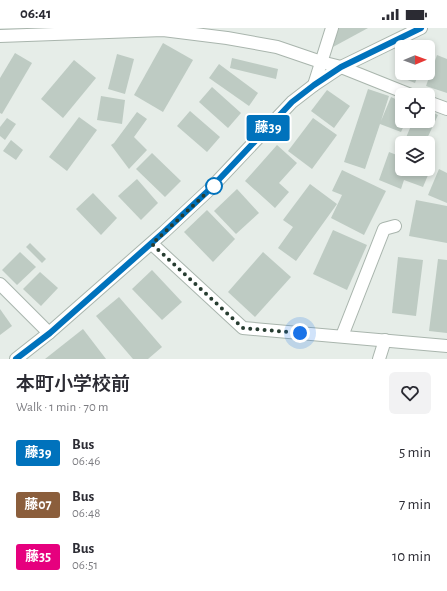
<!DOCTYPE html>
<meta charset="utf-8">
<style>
body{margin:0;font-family:"Alegreya Sans","Noto Sans JP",sans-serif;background:#f2f2f3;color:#2b2b33;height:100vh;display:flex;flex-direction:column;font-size:15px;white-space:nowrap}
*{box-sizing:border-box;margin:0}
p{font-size:13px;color:#7c7c81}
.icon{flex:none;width:22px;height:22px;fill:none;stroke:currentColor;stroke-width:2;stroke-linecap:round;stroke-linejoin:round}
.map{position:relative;height:331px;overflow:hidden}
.side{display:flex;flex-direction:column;background:#fff;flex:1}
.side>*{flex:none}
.badge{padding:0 8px;border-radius:3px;font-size:14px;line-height:26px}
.needle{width:26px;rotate:89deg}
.fabs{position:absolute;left:395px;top:12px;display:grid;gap:8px}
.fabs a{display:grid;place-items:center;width:40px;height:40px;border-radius:6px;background:#fff;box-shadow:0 2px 6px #0003;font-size:20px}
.you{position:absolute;width:20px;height:20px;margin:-10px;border:3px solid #fff;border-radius:50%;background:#1a73e8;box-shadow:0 0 0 6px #1a73e833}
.map>.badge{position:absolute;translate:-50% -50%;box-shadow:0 0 0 2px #fff}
.round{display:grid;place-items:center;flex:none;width:42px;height:42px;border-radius:6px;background:#f2f2f3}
.headline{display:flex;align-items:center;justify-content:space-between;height:68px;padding:0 16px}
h1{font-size:19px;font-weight:600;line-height:30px}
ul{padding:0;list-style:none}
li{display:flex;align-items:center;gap:12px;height:52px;padding:0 16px}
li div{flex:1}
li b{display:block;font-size:15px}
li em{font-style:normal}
li .badge{min-width:44px;font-weight:700;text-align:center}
.status{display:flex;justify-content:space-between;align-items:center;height:28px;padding:0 20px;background:#fff;direction:ltr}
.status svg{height:11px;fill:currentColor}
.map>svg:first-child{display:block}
.building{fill:#becbc3}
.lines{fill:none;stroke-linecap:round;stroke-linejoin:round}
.service-casing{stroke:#a9b5ad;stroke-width:14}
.minor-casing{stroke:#a9b5ad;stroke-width:14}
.tertiary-casing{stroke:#a9b5ad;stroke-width:14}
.service{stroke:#fff;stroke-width:12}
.minor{stroke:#fff;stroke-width:12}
.tertiary{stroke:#fff;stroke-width:12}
.line-casing{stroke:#fff;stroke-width:9}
.line{stroke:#0072bc;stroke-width:6}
.walk{stroke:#273d31;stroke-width:4;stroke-dasharray:0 7.2}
.stop-dot{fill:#fff;stroke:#0072bc;stroke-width:2}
</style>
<div class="status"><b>06:41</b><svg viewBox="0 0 49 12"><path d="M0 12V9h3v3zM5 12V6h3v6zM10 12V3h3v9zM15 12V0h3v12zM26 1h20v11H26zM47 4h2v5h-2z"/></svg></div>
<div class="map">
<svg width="447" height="331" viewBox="0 0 447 331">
<rect width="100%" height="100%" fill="#e6ede8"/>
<!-- building -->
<g class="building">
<path d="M338,0H368L333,19Z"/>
<path d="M163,15L193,32L163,84L134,67Z"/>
<path d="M15,25L32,35L2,86L0,85V50Z"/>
<path d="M117,26L134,31L125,66L108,61Z"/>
<path d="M437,27L447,31V65L426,58Z"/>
<path d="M232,30L278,41L276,51L230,40Z"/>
<path d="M402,30V45H419L415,55L395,47Z"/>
<path d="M74,32L96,50L63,90L41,71Z"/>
<path d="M219,36L258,65L249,78L209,50Z"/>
<path d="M212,59L241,85L228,100L199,74Z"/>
<path d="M368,61L389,68L381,93L391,69L402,74V93H406L401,104L380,96L365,141L344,134Z"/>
<path d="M327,62L350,78L334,100L311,83Z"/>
<path d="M101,68L125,72L122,96L97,92Z"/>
<path d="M428,82L438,87L425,115H411L405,112L413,93H428Z"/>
<path d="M190,83L220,109L207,124L177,98Z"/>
<path d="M137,84L147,91L134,109L147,122L129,141L111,117L114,115Z"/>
<path d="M79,89L97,102L67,143L49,129Z"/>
<path d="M7,90L16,96L5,112L0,108V99Z"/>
<path d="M313,90L337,107L312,141L288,123Z"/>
<path d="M11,112L23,122L16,132L3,123Z"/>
<path d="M277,117L297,135L279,155L289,164L275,180L245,153Z"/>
<path d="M389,124L402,129V141H428V139L431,140L423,159L404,152L401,161L379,152Z"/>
<path d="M152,125L181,153L165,169L136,141Z"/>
<path d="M439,141L447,145V175L428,167Z"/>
<path d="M342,142L386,163L364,207L331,190L342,167L332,163Z"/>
<path d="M137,151L158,175L141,192L118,168Z"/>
<path d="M310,156L337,176L296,233L278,220L293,199L283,192Z"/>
<path d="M237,161L259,185L236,206L214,183Z"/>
<path d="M93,165L117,190L101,207L76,181Z"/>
<path d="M416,172L447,178V215L409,208Z"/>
<path d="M207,182L235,211L213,234L184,204Z"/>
<path d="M333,202L367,217L347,262L313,246Z"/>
<path d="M30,215L46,231L42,235L26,219Z"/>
<path d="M20,224L36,239L17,257L2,242Z"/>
<path d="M263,224L291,249L255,289L228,264Z"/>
<path d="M398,229L423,232L416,288L392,285Z"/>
<path d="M438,231L447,232V305L429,303Z"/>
<path d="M152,242L182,274L162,292L132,261Z"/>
<path d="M40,244L58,260L41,278L23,261Z"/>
<path d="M119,269L162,319L148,331H133L96,288Z"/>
<path d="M0,281L12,298L0,307Z"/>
<path d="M83,301L106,331H45Z"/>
</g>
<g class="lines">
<!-- service casing -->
<g class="service-casing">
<g id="service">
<path d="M0,256L49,305"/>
<path d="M342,308L384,201L395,198"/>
</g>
</g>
<!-- minor casing -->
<g class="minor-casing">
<g id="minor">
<path d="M0,8L163,2L227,10L277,19L321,34L341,39L411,67"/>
<path d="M314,57L332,0"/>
<path d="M428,74L447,81"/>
<path d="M152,216L243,300L447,318"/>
<path d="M379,331L385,312"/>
</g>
</g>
<!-- tertiary casing -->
<g class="tertiary-casing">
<path id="tertiary" d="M16,331L49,305L164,204L209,162L292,74L314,57L341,39L421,0"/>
</g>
<!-- service -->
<use href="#service" class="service"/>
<!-- minor -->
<use href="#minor" class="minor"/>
<!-- tertiary -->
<use href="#tertiary" class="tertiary"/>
</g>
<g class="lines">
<!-- line casing -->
<g class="line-casing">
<path id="line" d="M16,331L50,305L164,204L209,162L292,74L314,57L341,39L421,0"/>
</g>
<!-- line -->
<use href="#line" class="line"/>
<!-- walk -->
<path class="walk" d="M214,158L152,216L243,300L300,305"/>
</g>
<!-- markers -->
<circle class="stop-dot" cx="214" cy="158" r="8"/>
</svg>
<div class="fabs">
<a><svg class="needle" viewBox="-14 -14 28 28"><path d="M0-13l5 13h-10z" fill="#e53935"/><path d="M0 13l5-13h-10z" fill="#7c7c81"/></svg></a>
<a><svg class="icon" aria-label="locate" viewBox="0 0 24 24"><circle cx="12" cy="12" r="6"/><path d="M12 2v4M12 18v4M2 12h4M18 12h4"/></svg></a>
<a><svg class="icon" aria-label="layers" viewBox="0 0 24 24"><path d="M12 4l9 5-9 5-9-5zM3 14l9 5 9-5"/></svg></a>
</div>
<div class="you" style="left:300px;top:305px"></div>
<b class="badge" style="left:268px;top:100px;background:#0072bc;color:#fff">藤39</b>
</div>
<section class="side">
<div class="headline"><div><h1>本町小学校前</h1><p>Walk · 1 min · 70 m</p></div><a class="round"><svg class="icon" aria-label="heart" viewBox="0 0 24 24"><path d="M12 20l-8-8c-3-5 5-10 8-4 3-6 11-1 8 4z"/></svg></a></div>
<ul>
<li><span class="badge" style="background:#0072bc;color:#fff">藤39</span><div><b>Bus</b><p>06:46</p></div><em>5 min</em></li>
<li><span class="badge" style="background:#8b5e3c;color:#fff">藤07</span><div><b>Bus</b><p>06:48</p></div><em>7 min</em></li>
<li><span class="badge" style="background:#e6007e;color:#fff">藤35</span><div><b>Bus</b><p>06:51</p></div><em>10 min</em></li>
</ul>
</section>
